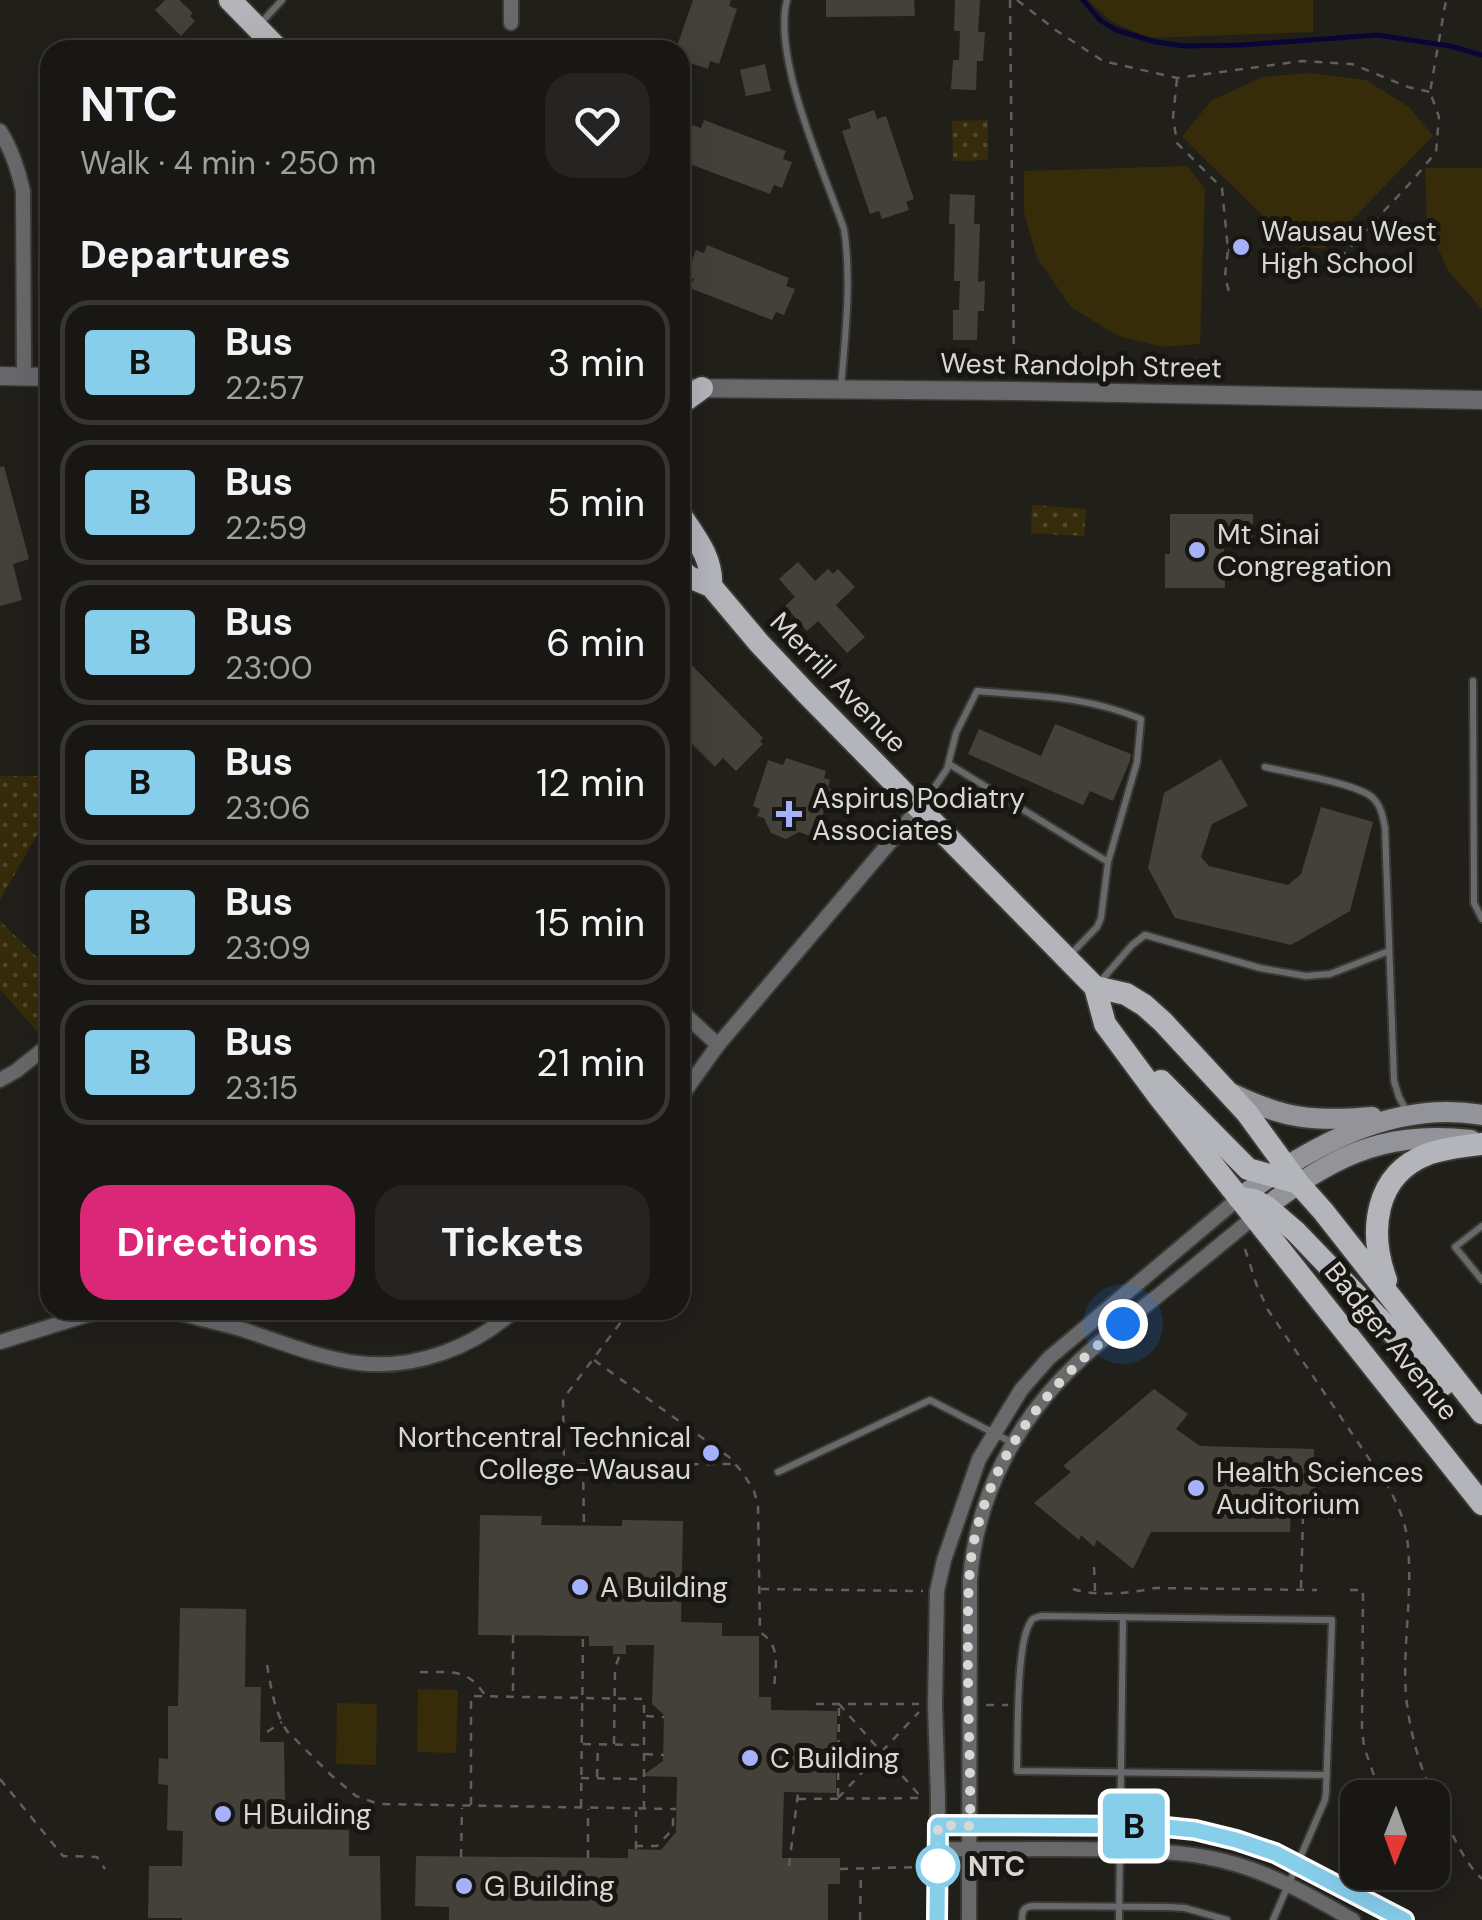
<!DOCTYPE html>
<meta charset="utf-8">
<style>
body{margin:0;font-family:"DM Sans",sans-serif;background:#262422;color:#f1f3f6;height:100vh;display:flex;flex-direction:column;font-size:38px;white-space:nowrap}
*{box-sizing:border-box;margin:0}
p{font-size:32px;color:#9f9fa0}
.icon{flex:none;width:55px;height:55px;fill:none;stroke:currentColor;stroke-width:2;stroke-linecap:round;stroke-linejoin:round}
.map{position:relative;flex:1;overflow:hidden}
.panel{position:absolute;left:40px;top:40px;width:650px;height:1280px;display:flex;flex-direction:column;background:#191714;border-radius:30px;box-shadow:0 10px 40px #0002,0 0 0 2px #373634}
.panel>*{flex:none}
.badge{padding:0 20px;border-radius:8px;font-size:35px;line-height:65px}
.needle{width:65px;rotate:181deg}
.buttons{position:absolute;left:1340px;top:1780px;display:grid;gap:20px}
.buttons a{display:grid;place-items:center;width:110px;height:110px;border-radius:20px;background:#191714;box-shadow:0 10px 40px #0002,0 0 0 2px #373634;font-size:50px}
.you{position:absolute;width:50px;height:50px;margin:-25px;border:8px solid #fff;border-radius:50%;background:#1a73e8;box-shadow:0 0 0 15px #1a73e833}
.map>.badge{position:absolute;translate:-50% -50%;box-shadow:0 0 0 5px #fff}
h2{padding:0 40px;font-size:38px;line-height:90px}
.round{display:grid;place-items:center;flex:none;width:105px;height:105px;border-radius:30px;background:#262422}
.head{display:flex;align-items:center;justify-content:space-between;height:170px;padding:0 40px}
h1{font-size:48px;font-weight:700;line-height:75px}
.cta{display:flex;gap:20px;margin-top:auto;padding:20px 40px}
.cta a{flex:1;height:115px;border-radius:30px;background:#db2777;color:#fff;font-size:40px;font-weight:700;line-height:115px;text-align:center}
.cta a+a{background:#262422;color:#f1f3f6}
ul{padding:0;list-style:none}
li{display:flex;align-items:center;gap:30px;height:125px;margin:0 20px 15px;padding:0 20px;border:5px solid #373634;border-radius:30px}
li div{flex:1}
li b{display:block;font-size:38px}
li em{font-style:normal}
li .badge{min-width:110px;font-weight:700;text-align:center}
.map>svg:first-child{display:block}
.grass{fill:url(#grass-dots)}
.pitch{fill:#362c09}
.lines{fill:none;stroke-linecap:round;stroke-linejoin:round}
.stream{stroke:#0a0535;stroke-width:5}
.building{fill:#44413b}
.service-casing{stroke:#3b3934;stroke-width:10}
.minor-casing{stroke:#3b3934;stroke-width:18}
.tertiary-casing{stroke:#3b3934;stroke-width:21}
.secondary-casing{stroke:#3b3934;stroke-width:24}
.primary-casing{stroke:#3b3934;stroke-width:26}
.path{stroke:#615f5b;stroke-width:2.5;stroke-dasharray:8 8;stroke-linecap:butt}
.service{stroke:#69696c;stroke-width:6}
.minor{stroke:#69696c;stroke-width:14}
.tertiary{stroke:#69696c;stroke-width:18}
.secondary{stroke:#939499;stroke-width:20}
.primary{stroke:#b3b5bb;stroke-width:22}
.line-casing{stroke:#fff;stroke-width:22}
.line{stroke:#87ceeb;stroke-width:15}
.walk{stroke:#d8d7d3;stroke-width:10;stroke-dasharray:0 18}
.poi-dot{fill:#a6b1fc;stroke:#181611;stroke-width:4}
.stop-dot{fill:#fff;stroke:#87ceeb;stroke-width:5}
.labels{text-anchor:middle;stroke-width:10;stroke-linejoin:round;paint-order:stroke}
.poi-label{font-size:28px;fill:#d8d7d3;stroke:#181611;text-anchor:start}
.street-label{font-size:28px;fill:#d8d7d3;stroke:#181611}
.stop-label{font-size:28px;font-weight:bold;fill:#d8d7d3;stroke:#181611;text-anchor:start}
</style>
<div class="map">
<svg width="1482" height="1920" viewBox="0 0 1482 1920">
<defs>
<pattern id="grass-dots" width="8" height="8" patternUnits="userSpaceOnUse" patternTransform="scale(2.5)"><rect width="8" height="8" fill="#362c09"/><path d="M2 2h.1M6 6h.1" fill="none" stroke="#524a2c" stroke-width="1.8" stroke-linecap="round"/></pattern>
</defs>
<rect width="100%" height="100%" fill="#211f1a"/>
<!-- grass -->
<g class="grass">
<path d="M988,120V160L953,161L952,121Z"/>
<path d="M1032,505L1086,509L1084,536L1031,533Z"/>
<path d="M0,776H50V812L0,900Z"/>
<path d="M0,921L50,970V1029L42,1037L0,989Z"/>
</g>
<!-- pitch -->
<g class="pitch">
<path d="M1088,0H1313V32L1149,38L1112,22Z"/>
<path d="M1310,73L1366,80L1409,107L1433,136L1324,249L1294,246L1182,137L1211,101L1262,77Z"/>
<path d="M1187,166L1205,189L1200,344L1163,347L1118,336L1071,307L1037,258L1024,212V171Z"/>
<path d="M1425,168H1482V309L1448,271L1427,222Z"/>
<path d="M418,1689L458,1690L456,1753L417,1752Z"/>
<path d="M337,1703L377,1704L376,1765L336,1764Z"/>
</g>
<g class="lines">
<!-- stream -->
<path class="stream" d="M1083,0L1100,20L1116,30L1156,42L1184,46L1242,45L1377,35L1450,46L1482,55"/>
</g>
<!-- building -->
<g class="building">
<path d="M165,0H179L193,13L190,16L195,21L181,36L155,10Z"/>
<path d="M693,0H731L729,6L737,9L719,64L710,61L708,69L681,60L684,52L676,49Z"/>
<path d="M826,0H914L915,16L826,17Z"/>
<path d="M955,0H980L978,32H985L983,61H977L976,90L951,89L953,60H959L960,31H954Z"/>
<path d="M765,64L771,91L746,96L740,70Z"/>
<path d="M874,110L877,119L886,116L914,199L906,202L909,210L882,219L879,211L870,214L842,131L851,128L848,119Z"/>
<path d="M704,120L786,151L783,159L792,162L782,188L774,185L770,194L687,163L691,154L683,151L693,125L701,128Z"/>
<path d="M950,194L975,195L974,224H980L978,282L985,281L984,311H978L977,340H953V310H959L960,281H954L955,224H949Z"/>
<path d="M707,245L789,278L786,286L795,289L784,315L776,312L772,320L690,288L694,279L686,276L696,250L704,253Z"/>
<path d="M4,466L29,559L13,564L22,600L0,606V467Z"/>
<path d="M1170,514H1253V546H1224L1225,588H1165V554H1170Z"/>
<path d="M798,562L815,581L828,569L833,574L838,569L855,587L836,605L865,637L847,653L818,621L807,631L785,606L795,597L779,579Z"/>
<path d="M680,653L763,738L760,741L763,744L736,771L723,758L715,767L680,732Z"/>
<path d="M1055,724L1131,754L1130,761L1113,801L1090,791L1083,805L968,754L979,729L1041,756Z"/>
<path d="M786,758L826,771L824,778L830,780L828,788L831,789L818,830L813,828L810,836L799,832L786,839L771,833L764,818L757,816L760,809L753,806L768,760L783,765Z"/>
<path d="M1221,759L1248,806L1212,824L1201,857L1209,866L1288,885L1301,874L1321,807L1373,822L1350,911L1291,945L1175,918L1148,868L1164,793Z"/>
<path d="M1154,1389L1188,1414L1176,1429L1200,1446L1314,1449L1316,1505H1291L1290,1532H1151L1133,1569L1097,1540L1094,1547L1081,1535L1079,1540L1034,1503L1071,1472L1063,1466Z"/>
<path d="M480,1515L542,1516L541,1525L622,1526V1520L683,1521L681,1622L722,1623V1636H759V1697H771V1710L837,1711L836,1793L784,1792L782,1858H840V1884H828V1920H449V1907L415,1906L416,1856L628,1858V1849L661,1850L676,1832L677,1777L642,1776L663,1761L664,1715L652,1704L654,1645H626V1654H613V1646H589V1636L478,1635Z"/>
<path d="M180,1608L246,1609L245,1687H261L260,1742H284L285,1800H280L279,1829L349,1830V1856H380L381,1920H182V1918H148L149,1866H182L183,1831L167,1830L168,1785L158,1784L159,1758L168,1759V1706H178Z"/>
</g>
<g class="lines">
<!-- service casing -->
<g class="service-casing">
<g id="service">
<path d="M787,0C772,58 824,172 844,229C852,282 845,336 841,388"/>
<path d="M259,25L282,0"/>
<path d="M1473,681L1474,903L1482,919"/>
<path d="M949,764L1108,862"/>
<path d="M1265,767C1289,773 1357,783 1373,798C1381,806 1383,817 1385,828L1394,1081L1399,1097L1408,1114"/>
<path d="M923,804L947,769L956,733L977,691C1036,696 1086,696 1141,719L1137,762L1108,862L1101,918L1097,927L1069,956"/>
<path d="M1099,983L1132,945L1145,935L1260,968L1306,976L1330,974L1389,951"/>
<path d="M1482,1226L1455,1247L1482,1280"/>
<path d="M778,1472L930,1400L1013,1443"/>
<path d="M1022,1920C1022,1912 1023,1907 1032,1906L1169,1907L1185,1908L1227,1920"/>
<path d="M1119,1920L1123,1617"/>
<path d="M1273,1920L1325,1800L1326,1793L1332,1620L1041,1616C1032,1619 1033,1617 1029,1625C1016,1649 1018,1739 1017,1771L1327,1775"/>
</g>
</g>
<!-- minor casing -->
<g class="minor-casing">
<g id="minor">
<path d="M511,23V0"/>
<path d="M0,131C12,150 18,169 23,191L24,376"/>
<path d="M680,1010L718,1045"/>
<path d="M0,1080L16,1071L50,1044"/>
<path d="M680,1098L718,1045L919,808"/>
<path d="M172,1310C196,1319 222,1323 247,1331C283,1343 320,1358 358,1363C415,1370 474,1347 515,1310"/>
<path d="M0,1342L103,1310"/>
<path d="M938,1825H1091L1195,1829L1236,1840L1275,1853L1404,1920"/>
<path d="M938,1849C999,1850 1060,1848 1122,1850C1160,1851 1198,1853 1235,1864C1277,1876 1316,1899 1353,1920"/>
<path d="M937,1920L938,1798L935,1705L937,1591L944,1560L979,1459L1021,1390L1049,1358L1239,1198"/>
<path d="M969,1920L970,1580C976,1497 1016,1421 1076,1364C1101,1339 1131,1317 1159,1295C1191,1269 1222,1243 1254,1217"/>
</g>
</g>
<!-- tertiary casing -->
<g class="tertiary-casing">
<g id="tertiary">
<path d="M0,376L50,377"/>
<path d="M680,388L1015,391L1482,400"/>
</g>
</g>
<!-- secondary casing -->
<g class="secondary-casing">
<g id="secondary">
<path d="M1231,1093C1284,1119 1315,1122 1372,1117"/>
<path d="M1239,1198C1309,1148 1392,1099 1482,1115"/>
<path d="M1255,1215C1329,1160 1375,1130 1471,1140"/>
</g>
</g>
<!-- primary casing -->
<g class="primary-casing">
<g id="primary">
<path d="M230,0L279,50"/>
<path d="M680,404L702,388"/>
<path d="M680,514C695,537 713,558 711,586"/>
<path d="M680,569L689,577L711,586L759,643L807,694L1095,987L1105,1024L1159,1097L1482,1504"/>
<path d="M1095,987L1126,994L1144,1005L1163,1022L1247,1113L1298,1183L1323,1211L1482,1413"/>
<path d="M1161,1081L1248,1169L1298,1183"/>
<path d="M1239,1198L1254,1200L1267,1207L1296,1232L1443,1385"/>
<path d="M1386,1280C1369,1233 1373,1175 1428,1154C1445,1148 1464,1146 1482,1144"/>
</g>
</g>
<!-- path -->
<g class="path">
<path d="M1010,0L1014,373"/>
<path d="M1017,0L1057,31L1103,61L1177,78L1302,61L1352,64L1408,87L1430,92"/>
<path d="M1177,79L1173,117L1177,143L1222,188L1228,250L1225,276L1229,292"/>
<path d="M1228,250L1323,261L1343,255L1412,181L1436,152L1439,117L1430,92L1446,0"/>
<path d="M1245,1249L1257,1286L1268,1310L1389,1488C1396,1502 1403,1516 1406,1531C1415,1585 1402,1641 1406,1695C1410,1739 1424,1781 1445,1820C1456,1841 1465,1863 1482,1879"/>
<path d="M630,1310L563,1399L564,1465L734,1464"/>
<path d="M594,1360L729,1457L743,1473L754,1491L758,1505L760,1632C782,1647 775,1666 774,1690"/>
<path d="M583,1466L584,1526"/>
<path d="M1094,1567L1095,1591"/>
<path d="M1301,1588L1303,1517L1335,1518"/>
<path d="M761,1589L923,1591"/>
<path d="M1073,1589C1097,1597 1131,1593 1155,1588L1317,1590"/>
<path d="M1350,1590H1363L1362,1728L1364,1747L1382,1798"/>
<path d="M513,1635V1697"/>
<path d="M267,1665C271,1687 274,1711 287,1731L331,1775L356,1796L379,1804L676,1809"/>
<path d="M420,1672C449,1673 467,1667 484,1694"/>
<path d="M816,1704H919"/>
<path d="M839,1704L921,1797"/>
<path d="M986,1705H1008"/>
<path d="M646,1716L664,1717"/>
<path d="M267,1732L282,1722"/>
<path d="M583,1744L644,1745"/>
<path d="M614,1744L615,1668L620,1654"/>
<path d="M645,1754L664,1755"/>
<path d="M597,1777L598,1745"/>
<path d="M581,1778L643,1779"/>
<path d="M0,1779L63,1856L97,1857L105,1869"/>
<path d="M838,1796L839,1704"/>
<path d="M838,1798L919,1712"/>
<path d="M798,1799L921,1798"/>
<path d="M471,1805V1696L644,1699V1809"/>
<path d="M581,1807L583,1636"/>
<path d="M1432,1833L1451,1835"/>
<path d="M635,1846H657L673,1829V1811"/>
<path d="M636,1849V1811"/>
<path d="M461,1857L462,1808"/>
<path d="M588,1858V1809"/>
<path d="M789,1866L798,1793"/>
<path d="M840,1869L921,1867"/>
<path d="M860,1920L861,1872"/>
</g>
<!-- service -->
<use href="#service" class="service"/>
<!-- minor -->
<use href="#minor" class="minor"/>
<!-- tertiary -->
<use href="#tertiary" class="tertiary"/>
<!-- secondary -->
<use href="#secondary" class="secondary"/>
<!-- primary -->
<use href="#primary" class="primary"/>
</g>
<g class="lines">
<!-- line casing -->
<g class="line-casing">
<path id="line" d="M937,1920L938,1825L1156,1826L1195,1830L1236,1840L1275,1853L1404,1920"/>
</g>
<!-- line -->
<use href="#line" class="line"/>
<!-- walk -->
<path class="walk" d="M938,1866V1825L970,1826C971,1761 967,1697 968,1633C968,1603 968,1571 974,1541C995,1448 1050,1383 1123,1324"/>
</g>
<!-- markers -->
<g class="poi-dot">
<circle cx="1241" cy="247" r="10"/>
<circle cx="1197" cy="550" r="10"/>
<path d="M784 799h10v10h10v10h-10v10h-10v-10h-10v-10h10z"/>
<circle cx="711" cy="1453" r="10"/>
<circle cx="1196" cy="1488" r="10"/>
<circle cx="580" cy="1587" r="10"/>
<circle cx="750" cy="1758" r="10"/>
<circle cx="223" cy="1814" r="10"/>
<circle cx="464" cy="1886" r="10"/>
</g>
<circle class="stop-dot" cx="938" cy="1866" r="20"/>
<g class="labels">
<!-- poi labels -->
<g class="poi-label">
<text x="1261" y="241">Wausau West<tspan x="1261" dy="32">High School</tspan></text>
<text x="1217" y="544">Mt Sinai<tspan x="1217" dy="32">Congregation</tspan></text>
<text x="812" y="808">Aspirus Podiatry<tspan x="812" dy="32">Associates</tspan></text>
<text x="691" y="1447" text-anchor="end">Northcentral Technical<tspan x="691" dy="32">College-Wausau</tspan></text>
<text x="1216" y="1482">Health Sciences<tspan x="1216" dy="32">Auditorium</tspan></text>
<text x="600" y="1597">A Building</text>
<text x="770" y="1768">C Building</text>
<text x="243" y="1824">H Building</text>
<text x="484" y="1896">G Building</text>
</g>
<!-- street labels -->
<g class="street-label">
<text transform="translate(1081 365) rotate(1)" y="10">West Randolph Street</text>
<text transform="translate(839 682) rotate(46)" y="10">Merrill Avenue</text>
<text transform="translate(1392 1341) rotate(51)" y="10">Badger Avenue</text>
</g>
<!-- stop labels -->
<g class="stop-label">
<text x="968" y="1876">NTC</text>
</g>
</g>
</svg>
<div class="buttons">
<a><svg class="needle" viewBox="-14 -14 28 28"><path d="M0-13l5 13h-10z" fill="#e53935"/><path d="M0 13l5-13h-10z" fill="#9f9fa0"/></svg></a>
</div>
<div class="you" style="left:1123px;top:1324px"></div>
<b class="badge" style="left:1134px;top:1826px;background:#87ceeb;color:#111">B</b>
<section class="panel">
<div class="head"><div><h1>NTC</h1><p>Walk · 4 min · 250 m</p></div><a class="round"><svg class="icon" aria-label="heart" viewBox="0 0 24 24"><path d="M12 20l-8-8c-3-5 5-10 8-4 3-6 11-1 8 4z"/></svg></a></div>
<h2>Departures</h2>
<ul>
<li><span class="badge" style="background:#87ceeb;color:#111">B</span><div><b>Bus</b><p>22:57</p></div><em>3 min</em></li>
<li><span class="badge" style="background:#87ceeb;color:#111">B</span><div><b>Bus</b><p>22:59</p></div><em>5 min</em></li>
<li><span class="badge" style="background:#87ceeb;color:#111">B</span><div><b>Bus</b><p>23:00</p></div><em>6 min</em></li>
<li><span class="badge" style="background:#87ceeb;color:#111">B</span><div><b>Bus</b><p>23:06</p></div><em>12 min</em></li>
<li><span class="badge" style="background:#87ceeb;color:#111">B</span><div><b>Bus</b><p>23:09</p></div><em>15 min</em></li>
<li><span class="badge" style="background:#87ceeb;color:#111">B</span><div><b>Bus</b><p>23:15</p></div><em>21 min</em></li>
</ul>
<div class="cta"><a>Directions</a><a>Tickets</a></div>
</section>
</div>
